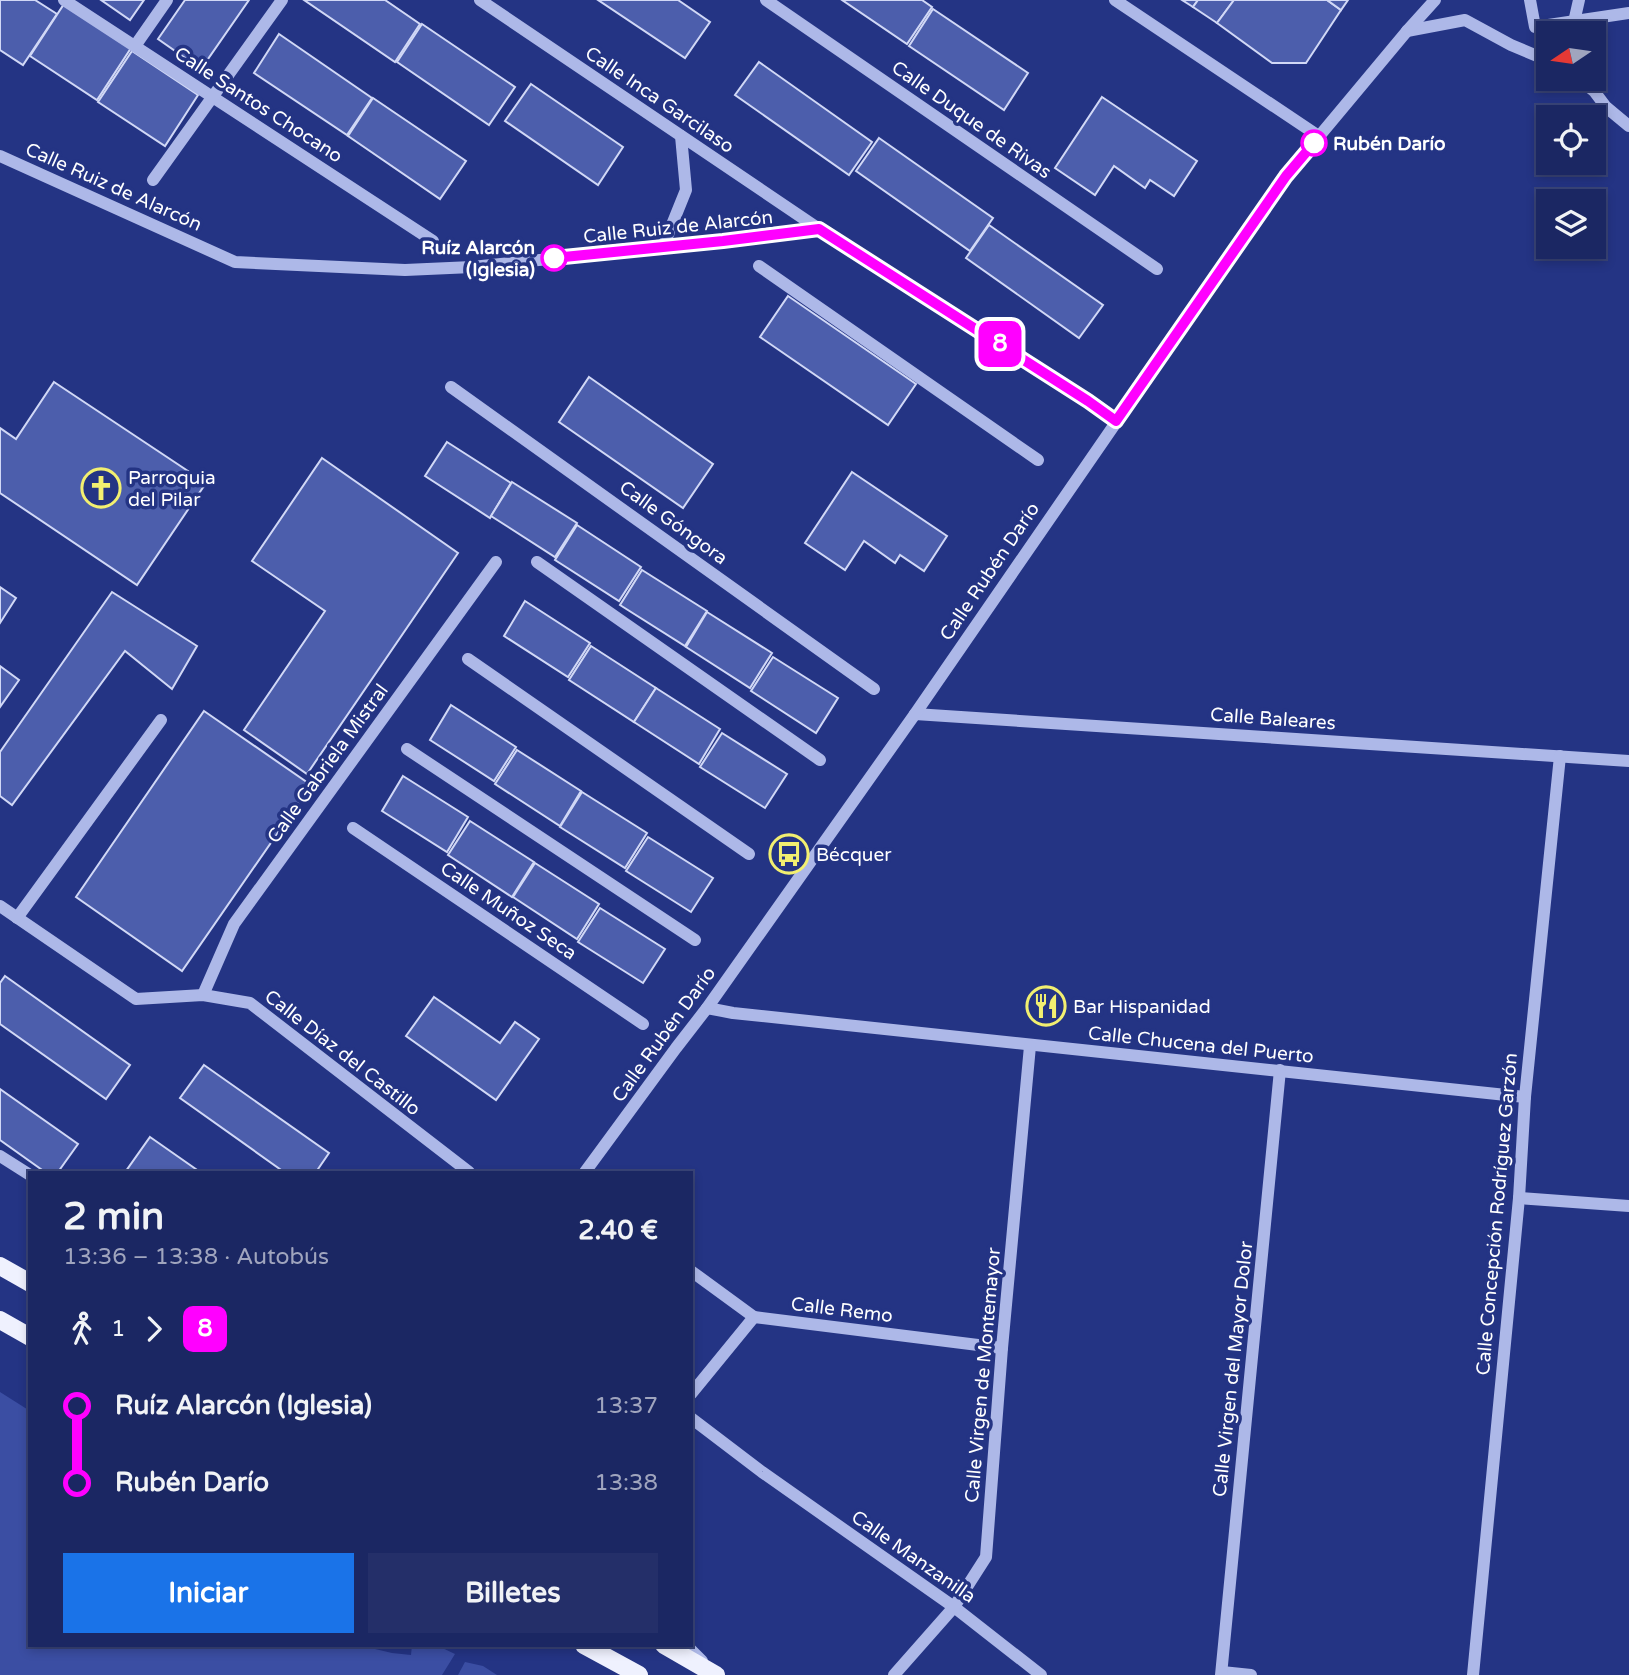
<!DOCTYPE html>
<html lang="es">
<meta charset="utf-8">
<style>
body{margin:0;font-family:"Varela Round",sans-serif;background:#242f69;color:#f1f3f6;height:100vh;display:flex;flex-direction:column;font-size:26px;white-space:nowrap}
*{box-sizing:border-box;margin:0}
p{font-size:23px;color:#a0a5be}
.icon{flex:none;width:38px;height:38px;fill:none;stroke:currentColor;stroke-width:2;stroke-linecap:round;stroke-linejoin:round}
.map{position:relative;flex:1;overflow:hidden}
.sheet{position:absolute;left:28px;top:1171px;width:665px;height:476px;display:flex;flex-direction:column;background:#1b2763;border-radius:0px;box-shadow:0 4px 10px #0003,0 0 0 2px #394478}
.sheet>*{flex:none}
.badge{padding:0 14px;border-radius:10px;font-size:24px;line-height:46px}
.needle{width:46px;rotate:257deg}
.buttons{position:absolute;left:1536px;top:21px;display:grid;gap:14px}
.buttons a{display:grid;place-items:center;width:70px;height:70px;border-radius:0px;background:#1b2763;box-shadow:0 4px 10px #0003,0 0 0 2px #394478;font-size:35px}
.map>.badge{position:absolute;translate:-50% -50%;box-shadow:0 0 0 4px #fff}
.legs{display:flex;align-items:center;gap:10px;height:77px;padding:0 35px;font-size:23px}
.legs p{margin-inline-start:auto}
.overview{display:flex;align-items:center;justify-content:space-between;height:119px;padding:0 35px}
h1{font-size:38px;font-weight:700;line-height:52px}
.action{display:flex;gap:14px;margin-top:auto;padding:14px 35px}
.action a{flex:1;height:80px;border-radius:0px;background:#1a73e8;color:#fff;font-size:28px;font-weight:700;line-height:80px;text-align:center}
.action a+a{background:#242f69;color:#f1f3f6}
ul{padding:0 35px;list-style:none}
li{display:flex;align-items:center;gap:24px;height:77px;font-size:26px}
li i{display:grid;place-items:center;width:10px;height:100%;margin:0 9px;background:currentColor}
li i::after{content:'';width:18px;height:18px;margin:-9px;border:5px solid;border-radius:50%;background:#1b2763}
li p{margin-inline-start:auto}
li:first-child i{background:linear-gradient(#0000 50%,currentColor 0)}
li:last-child i{background:linear-gradient(currentColor 50%,#0000 0)}
.map>svg:first-child{display:block}
.green{fill:#3b4ea3}
.building{fill:#4c5eac;stroke:#d1d8f6;stroke-width:2}
.lines{fill:none;stroke-linecap:round;stroke-linejoin:round}
.minor{stroke:#adb8e8;stroke-width:12}
.major{stroke:#eff1fe;stroke-width:18}
.line-1-casing{stroke:#fff;stroke-width:16}
.line-1{stroke:#f0f;stroke-width:10}
.stop-1-dot{fill:#fff;stroke:#f0f;stroke-width:3.5}
.labels{text-anchor:middle;stroke-width:7;stroke-linejoin:round;paint-order:stroke}
.street-label{font-size:19px;fill:#fff;stroke:#243484}
.stop-label{font-size:19px;font-weight:bold;fill:#fff;stroke:#243484;text-anchor:start}
.poi-label{font-size:19px;fill:#fff;stroke:#243484;text-anchor:start}
</style>
<div class="map">
<svg width="1629" height="1675" viewBox="0 0 1629 1675">
<rect width="100%" height="100%" fill="#243484"/>
<!-- green -->
<g class="green">
<path d="M0,1392L30,1411V1645H358L392,1653L411,1655L412,1645H436L455,1654L442,1675H0Z"/>
<path d="M465,1662L483,1666L497,1675H458Z"/>
</g>
<!-- building -->
<g class="building">
<path d="M0,0H35L57,14L23,65L0,50Z"/>
<path d="M101,0H144L130,20Z"/>
<path d="M185,0H249L201,69L158,39Z"/>
<path d="M304,0H385L420,24L395,62Z"/>
<path d="M598,0H678L710,22L685,58Z"/>
<path d="M842,0H922L932,7L907,44Z"/>
<path d="M1182,0H1198L1193,7Z"/>
<path d="M1198,0H1234L1217,23L1193,7Z"/>
<path d="M1234,0H1327L1341,10L1306,63H1272L1217,23Z"/>
<path d="M1327,0H1348L1341,10Z"/>
<path d="M64,4L131,48L97,100L30,56Z"/>
<path d="M933,9L1028,73L1004,110L909,46Z"/>
<path d="M422,24L515,87L489,125L397,62Z"/>
<path d="M279,34L372,98L347,135L254,73Z"/>
<path d="M132,51L198,95L165,146L98,102Z"/>
<path d="M759,62L872,142L849,175L735,95Z"/>
<path d="M531,84L623,147L598,185L505,121Z"/>
<path d="M1102,97L1197,161L1174,196L1150,180L1145,188L1114,166L1095,195L1055,168Z"/>
<path d="M373,98L466,161L440,199L348,136Z"/>
<path d="M879,138L993,218L970,251L856,171Z"/>
<path d="M989,225L1103,305L1079,338L966,258Z"/>
<path d="M788,296L916,384L888,425L760,337Z"/>
<path d="M589,377L713,464L683,508L559,422Z"/>
<path d="M54,382L206,483L137,585L0,493V428L16,439Z"/>
<path d="M447,442L511,483L490,518L425,476Z"/>
<path d="M322,458L458,553L307,774L244,730L325,611L252,561Z"/>
<path d="M852,472L947,536L924,571L900,555L895,563L864,541L845,570L805,543Z"/>
<path d="M512,482L577,523L555,557L491,516Z"/>
<path d="M577,525L641,567L619,601L555,560Z"/>
<path d="M642,570L707,611L685,646L620,605Z"/>
<path d="M0,587L16,598L0,623Z"/>
<path d="M112,592L197,646L172,689L125,651L12,805L0,796V752Z"/>
<path d="M525,601L590,643L568,677L504,636Z"/>
<path d="M707,612L772,653L750,688L686,647Z"/>
<path d="M591,646L656,688L634,722L569,680Z"/>
<path d="M773,657L838,698L816,733L751,691Z"/>
<path d="M0,666L19,680L0,707Z"/>
<path d="M656,688L720,729L699,764L634,722Z"/>
<path d="M451,705L516,747L494,781L430,740Z"/>
<path d="M204,711L311,785L182,971L76,897Z"/>
<path d="M722,733L787,774L765,808L700,767Z"/>
<path d="M517,750L581,791L560,826L495,784Z"/>
<path d="M403,776L468,817L447,852L382,811Z"/>
<path d="M582,792L647,833L625,868L560,827Z"/>
<path d="M470,821L534,862L512,897L448,855Z"/>
<path d="M648,837L713,878L691,912L626,871Z"/>
<path d="M535,863L599,904L577,939L513,897Z"/>
<path d="M600,908L665,949L643,983L578,942Z"/>
<path d="M5,976L130,1065L106,1099L0,1024V983Z"/>
<path d="M434,997L500,1043L515,1022L539,1039L496,1100L406,1036Z"/>
<path d="M204,1065L329,1153L316,1172H284L180,1098Z"/>
<path d="M0,1089L78,1144L58,1172H45L0,1140Z"/>
<path d="M150,1137L200,1172H128L126,1171Z"/>
</g>
<g class="lines">
<!-- minor -->
<g class="minor">
<path d="M64,0L433,241"/>
<path d="M480,0L819,229L1088,401L1116,421"/>
<path d="M766,0L1157,269"/>
<path d="M1115,0L1320,137"/>
<path d="M1530,0L1535,27L1629,13"/>
<path d="M1407,31L1465,20L1511,45L1549,61"/>
<path d="M1577,33L1574,22L1579,0"/>
<path d="M135,46L167,0"/>
<path d="M1579,79L1594,91L1606,107L1629,126"/>
<path d="M0,156L235,262L405,270L472,267L723,241L819,229"/>
<path d="M153,180L282,0"/>
<path d="M663,247L686,190L681,136"/>
<path d="M759,266L1038,460"/>
<path d="M451,387L874,689"/>
<path d="M537,562L820,760"/>
<path d="M468,659L749,854"/>
<path d="M915,714L1629,761"/>
<path d="M407,749L695,940"/>
<path d="M353,828L643,1024"/>
<path d="M0,906L136,999L203,995L250,1003L469,1172"/>
<path d="M17,918L161,720"/>
<path d="M203,995L234,924L496,562"/>
<path d="M707,1008L733,1013C997,1042 1261,1068 1525,1097"/>
<path d="M0,1156L30,1175"/>
<path d="M585,1172L676,1048L707,1008L915,714L1286,176L1407,31L1435,0"/>
<path d="M1519,1198L1629,1206"/>
<path d="M691,1271L754,1317L1002,1348"/>
<path d="M691,1394L754,1317"/>
<path d="M691,1418L762,1472L954,1607L1041,1675"/>
<path d="M686,1645L702,1661"/>
<path d="M1222,1672L1251,1675"/>
<path d="M894,1675L954,1607L986,1557L1002,1348L1030,1046"/>
<path d="M1221,1675L1280,1070"/>
<path d="M1473,1675L1519,1198L1525,1097L1560,756"/>
</g>
<!-- major -->
<g class="major">
<path d="M0,1266L30,1283"/>
<path d="M0,1320L30,1337"/>
<path d="M584,1645L639,1675"/>
<path d="M664,1645L716,1675"/>
</g>
</g>
<g class="lines">
<!-- line-1 casing -->
<g class="line-1-casing">
<path id="line-1" d="M554,258L723,241L819,229L1088,401L1116,421L1286,176L1314,143"/>
</g>
<!-- line-1 -->
<use href="#line-1" class="line-1"/>
</g>
<!-- icons -->
<defs>
<g id="church-ring" transform="scale(2.0125)"><circle r="9.5" fill="#243484" stroke="#f2ef70" stroke-width="1.5"/><path d="M-1.2-6h2.4v3.5h3.3v2.4h-3.3V6h-2.4V-.1h-3.3v-2.4h3.3Z" fill="#f2ef70"/></g>
<g id="bus-ring" transform="scale(2.0125)"><circle r="9.5" fill="#243484" stroke="#f2ef70" stroke-width="1.5"/><path d="M-5-6H5V4H4V6H2V4H-2V6H-4V4H-5ZM-3.5-4V0h7V-4ZM-3.5 1.2v1.5H-2V1.2ZM2 1.2v1.5H3.5V1.2Z" fill="#f2ef70"/></g>
<g id="restaurant-ring" transform="scale(2.0125)"><circle r="9.5" fill="#243484" stroke="#f2ef70" stroke-width="1.5"/><path d="M-5-6h1v4h1v-4h1v4h1v-4h1v5L-1.5 .5V6h-2V.5L-5-1ZM5-6V6H3V1.5H1.5Q1.5-4 5-6Z" fill="#f2ef70"/></g>
</defs>
<g fill-rule="evenodd">
<use href="#church-ring" x="101" y="488"/>
<use href="#bus-ring" x="789" y="854"/>
<use href="#restaurant-ring" x="1046" y="1006"/>
</g>
<!-- markers -->
<g class="stop-1-dot">
<circle cx="1314" cy="143" r="12"/>
<circle cx="554" cy="258" r="12"/>
</g>
<g class="labels">
<!-- street labels -->
<g class="street-label">
<text transform="translate(660 99) rotate(34)" y="7">Calle Inca Garcilaso</text>
<text transform="translate(259 104) rotate(33)" y="7">Calle Santos Chocano</text>
<text transform="translate(972 119) rotate(35)" y="7">Calle Duque de Rivas</text>
<text transform="translate(114 186) rotate(24)" y="7">Calle Ruiz de Alarcón</text>
<text transform="translate(678 226) rotate(-6)" y="7">Calle Ruiz de Alarcón</text>
<text transform="translate(674 522) rotate(36)" y="7">Calle Góngora</text>
<text transform="translate(989 571) rotate(-56)" y="7">Calle Rubén Darío</text>
<text transform="translate(1273 718) rotate(4)" y="7">Calle Baleares</text>
<text transform="translate(327 763) rotate(-54)" y="7">Calle Gabriela Mistral</text>
<text transform="translate(509 910) rotate(34)" y="7">Calle Muñoz Seca</text>
<text transform="translate(663 1034) rotate(-54)" y="7">Calle Rubén Darío</text>
<text transform="translate(1201 1044) rotate(6)" y="7">Calle Chucena del Puerto</text>
<text transform="translate(343 1052) rotate(38)" y="7">Calle Díaz del Castillo</text>
<text transform="translate(1496 1214) rotate(-85)" y="7">Calle Concepción Rodríguez Garzón</text>
<text transform="translate(842 1309) rotate(7)" y="7">Calle Remo</text>
<text transform="translate(1232 1369) rotate(-84)" y="7">Calle Virgen del Mayor Dolor</text>
<text transform="translate(982 1375) rotate(-85)" y="7">Calle Virgen de Montemayor</text>
<text transform="translate(914 1556) rotate(35)" y="7">Calle Manzanilla</text>
</g>
<!-- stop labels -->
<g class="stop-label">
<text x="1333" y="150">Rubén Darío</text>
<text x="535" y="254" text-anchor="end">Ruíz Alarcón<tspan x="535" dy="22">(Iglesia)</tspan></text>
</g>
<!-- poi labels -->
<g class="poi-label">
<text x="128" y="484">Parroquia<tspan x="128" dy="22">del Pilar</tspan></text>
<text x="816" y="861">Bécquer</text>
<text x="1073" y="1013">Bar Hispanidad</text>
</g>
</g>
</svg>
<div class="buttons">
<a><svg class="needle" viewBox="-14 -14 28 28"><path d="M0-13l5 13h-10z" fill="#e53935"/><path d="M0 13l5-13h-10z" fill="#a0a5be"/></svg></a>
<a><svg class="icon" aria-label="locate" viewBox="0 0 24 24"><circle cx="12" cy="12" r="6"/><path d="M12 2v4M12 18v4M2 12h4M18 12h4"/></svg></a>
<a><svg class="icon" aria-label="layers" viewBox="0 0 24 24"><path d="M12 4l9 5-9 5-9-5zM3 14l9 5 9-5"/></svg></a>
</div>
<b class="badge" style="left:1000px;top:344px;background:#f0f;color:#fff">8</b>
<section class="sheet">
<div class="overview"><div><h1>2 min</h1><p>13:36 – 13:38 · Autobús</p></div><b>2.40 €</b></div>
<div class="legs"><svg class="icon" aria-label="walk" viewBox="0 0 24 24"><circle cx="13" cy="4" r="2"/><path d="M13 8l-2 6 4 7M11 14l-3 7M7 12l3-4h3l4 4"/></svg>1<svg class="icon" aria-label="forward" viewBox="0 0 24 24"><path d="M9 5l7 7-7 7"/></svg><b class="badge" style="background:#f0f;color:#fff">8</b></div>
<ul>
<li><i style="color:#f0f"></i><b>Ruíz Alarcón (Iglesia)</b><p>13:37</p></li>
<li><i style="color:#f0f"></i><b>Rubén Darío</b><p>13:38</p></li>
</ul>
<div class="action"><a>Iniciar</a><a>Billetes</a></div>
</section>
</div>
